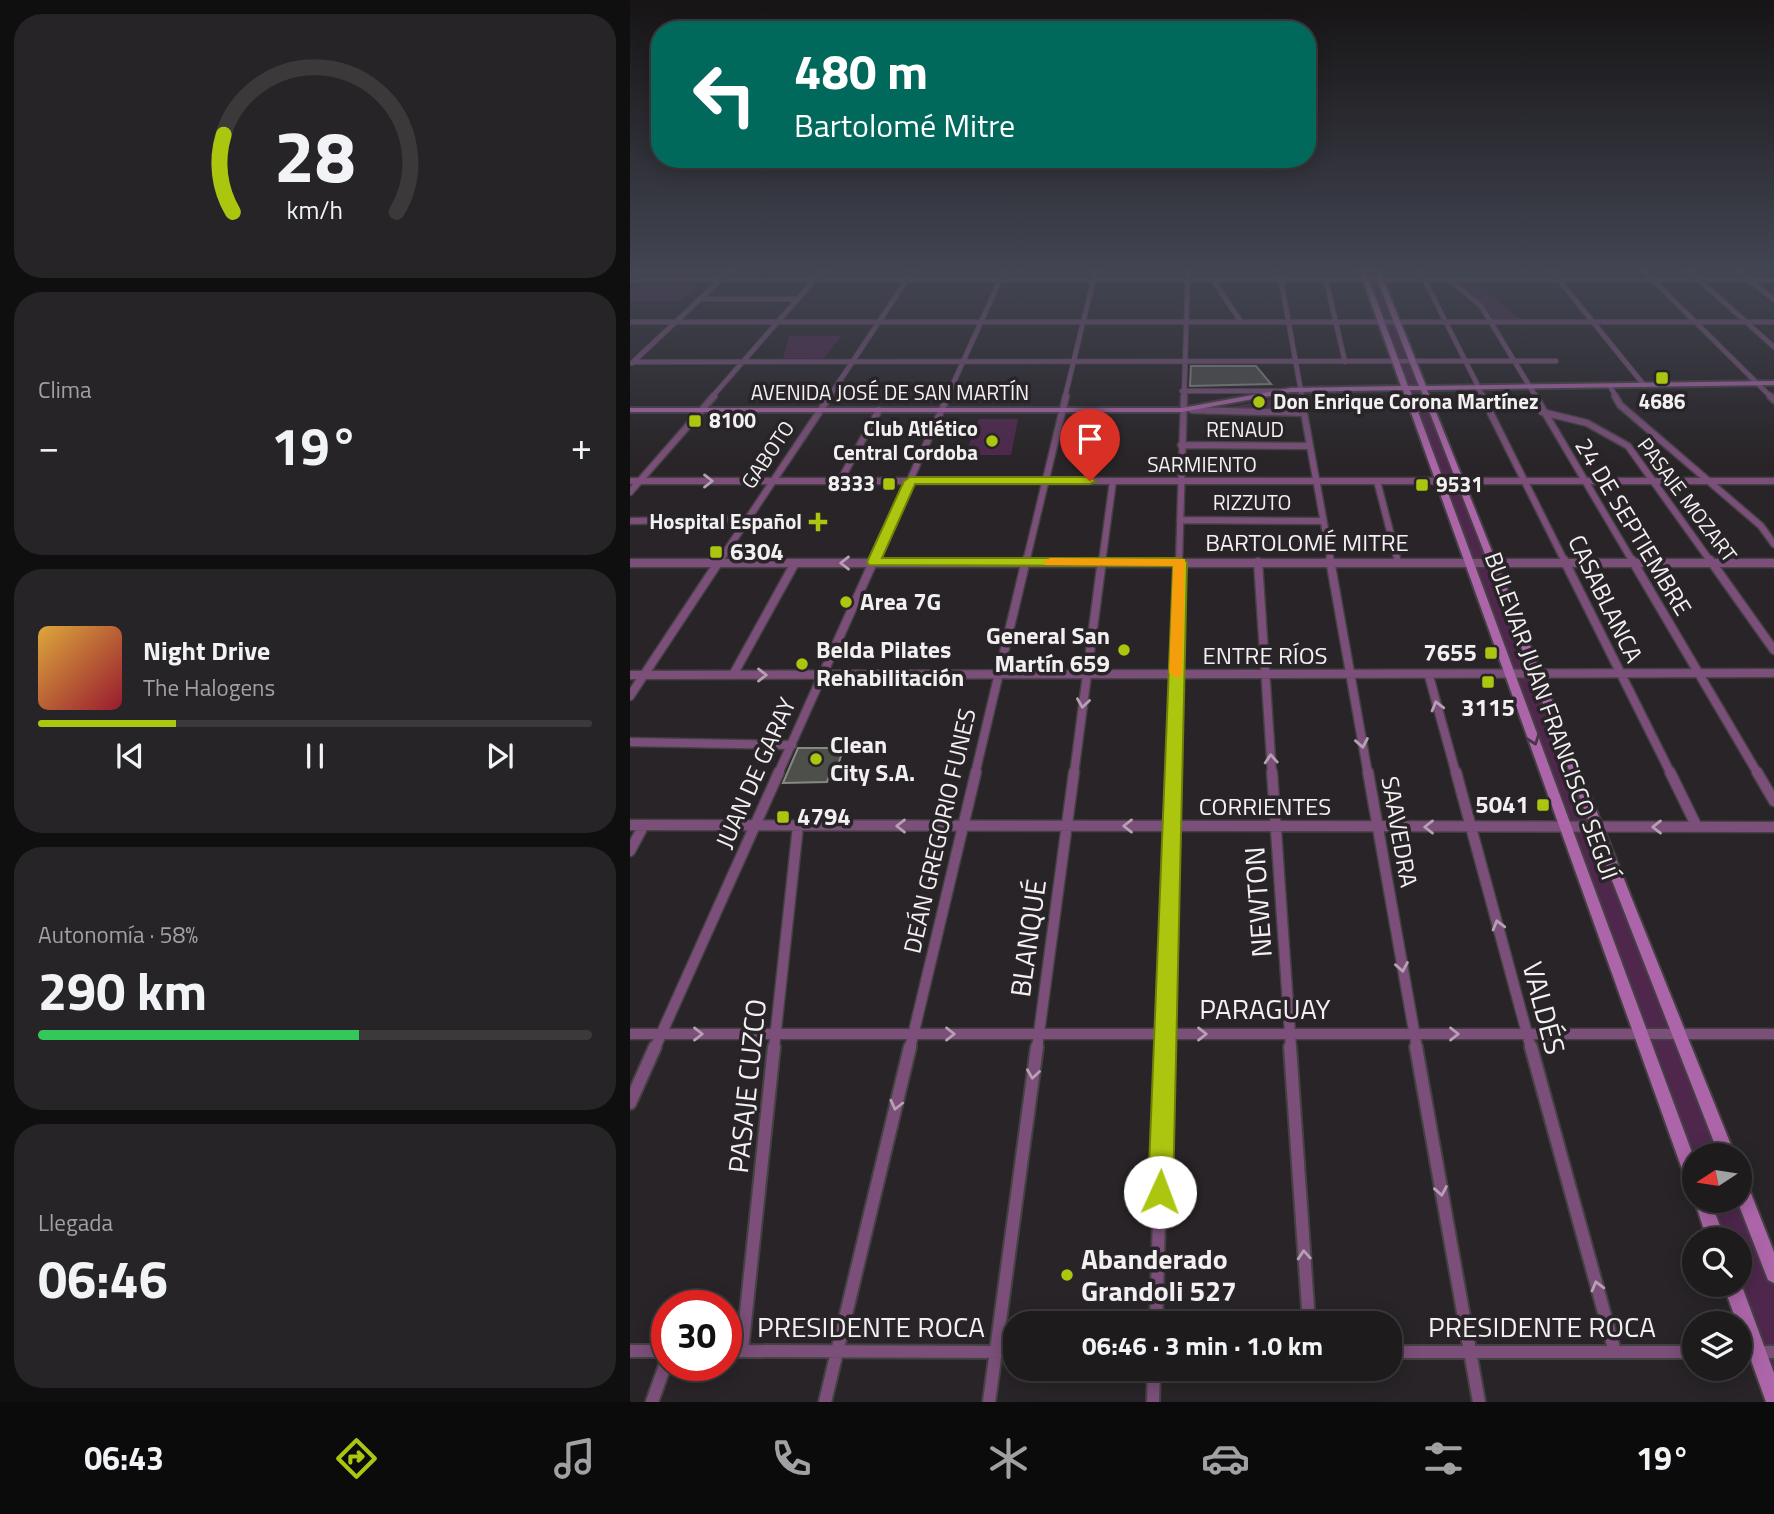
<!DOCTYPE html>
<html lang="es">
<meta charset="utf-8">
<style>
:root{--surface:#1e1b1d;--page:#262426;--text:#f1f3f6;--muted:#a1a1a4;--line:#3c393b;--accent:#acc610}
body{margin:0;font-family:"Titillium Web",sans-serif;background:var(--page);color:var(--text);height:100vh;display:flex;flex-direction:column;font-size:26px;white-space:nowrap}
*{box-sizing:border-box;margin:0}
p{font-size:23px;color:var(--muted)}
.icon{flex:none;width:38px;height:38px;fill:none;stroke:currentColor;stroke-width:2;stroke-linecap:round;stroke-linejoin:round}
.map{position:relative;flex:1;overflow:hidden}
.details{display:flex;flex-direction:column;gap:14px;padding:14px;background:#100f10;width:630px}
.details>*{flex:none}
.hud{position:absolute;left:21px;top:21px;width:665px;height:147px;border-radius:28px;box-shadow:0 4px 18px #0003,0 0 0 2px var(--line);background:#00695c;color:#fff;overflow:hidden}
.needle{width:46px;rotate:258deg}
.controls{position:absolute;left:1052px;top:1143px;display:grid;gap:14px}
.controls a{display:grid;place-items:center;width:70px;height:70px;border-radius:50%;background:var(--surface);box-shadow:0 4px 18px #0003,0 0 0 2px var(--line);font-size:35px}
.speed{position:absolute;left:21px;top:1290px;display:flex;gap:14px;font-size:35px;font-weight:700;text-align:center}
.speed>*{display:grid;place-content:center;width:91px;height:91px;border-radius:50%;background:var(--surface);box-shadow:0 4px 18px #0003,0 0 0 2px var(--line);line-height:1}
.speed .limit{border:10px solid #d22;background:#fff;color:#111}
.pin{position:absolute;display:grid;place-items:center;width:60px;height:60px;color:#fff;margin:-72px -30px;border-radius:50% 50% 50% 0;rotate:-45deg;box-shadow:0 0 7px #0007}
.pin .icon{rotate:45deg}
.me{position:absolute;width:77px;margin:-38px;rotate:2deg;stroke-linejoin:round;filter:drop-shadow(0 0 5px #0008)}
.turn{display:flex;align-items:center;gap:24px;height:147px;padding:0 28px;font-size:32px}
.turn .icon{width:91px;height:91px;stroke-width:2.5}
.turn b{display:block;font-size:49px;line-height:60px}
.big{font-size:52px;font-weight:700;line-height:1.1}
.details .card{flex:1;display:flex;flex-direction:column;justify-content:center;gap:10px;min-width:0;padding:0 24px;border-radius:28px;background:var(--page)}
.details .dial{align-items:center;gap:0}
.dial svg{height:182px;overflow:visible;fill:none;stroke:var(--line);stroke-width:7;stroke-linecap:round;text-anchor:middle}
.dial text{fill:var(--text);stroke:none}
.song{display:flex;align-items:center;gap:21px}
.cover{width:84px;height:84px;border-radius:10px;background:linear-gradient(135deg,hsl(40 70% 55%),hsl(350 70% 35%))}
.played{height:7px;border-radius:4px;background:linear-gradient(90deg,var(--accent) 25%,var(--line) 25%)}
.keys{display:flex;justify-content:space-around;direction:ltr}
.heat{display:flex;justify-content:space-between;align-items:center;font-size:38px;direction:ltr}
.charge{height:10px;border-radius:5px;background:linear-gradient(90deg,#34c759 58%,var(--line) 0)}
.trip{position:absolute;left:373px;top:1311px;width:399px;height:70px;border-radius:28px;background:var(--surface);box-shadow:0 4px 18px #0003,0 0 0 2px var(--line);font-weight:700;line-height:70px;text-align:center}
.tab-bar{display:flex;height:112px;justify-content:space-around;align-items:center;background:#0c0b0c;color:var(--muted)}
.tab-bar .icon{width:49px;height:49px}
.tab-bar .selected{color:var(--accent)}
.tab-bar b{font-size:32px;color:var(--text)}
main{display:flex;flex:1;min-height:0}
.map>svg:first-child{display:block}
.green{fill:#4f274d}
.building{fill:#4d4f4a;stroke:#888984;stroke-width:2}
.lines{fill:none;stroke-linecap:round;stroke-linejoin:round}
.minor-far4-casing{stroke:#444143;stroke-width:6}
.minor-far3-casing{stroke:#444143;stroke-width:9}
.minor-far2-casing{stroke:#444143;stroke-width:11}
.minor-far1-casing{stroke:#444143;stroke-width:13}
.minor-casing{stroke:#444143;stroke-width:16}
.secondary-casing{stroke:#444143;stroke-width:4}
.minor-far4{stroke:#7b4f79;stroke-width:4.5}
.minor-far3{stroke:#7b4f79;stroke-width:6}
.minor-far2{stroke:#7b4f79;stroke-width:8}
.minor-far1{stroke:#7b4f79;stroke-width:10}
.minor{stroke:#7b4f79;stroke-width:12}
.secondary{fill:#ac65a8;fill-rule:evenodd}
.oneway{stroke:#b7a0b6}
.oneway2{stroke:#493447}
.route{fill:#acc610;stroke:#70810a;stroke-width:2}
.slow{fill:#f59e0b}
.poi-dot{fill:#acc610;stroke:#282427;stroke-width:2.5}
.labels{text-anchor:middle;stroke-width:7;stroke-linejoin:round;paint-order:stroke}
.far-street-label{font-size:21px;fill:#f3f0f2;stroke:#282427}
.far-poi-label{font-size:21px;font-weight:bold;fill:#f3f0f2;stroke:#282427;text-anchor:start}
.street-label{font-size:24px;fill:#f3f0f2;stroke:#282427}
.poi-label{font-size:24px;font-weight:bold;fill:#f3f0f2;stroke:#282427;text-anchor:start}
.near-street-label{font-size:28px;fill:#f3f0f2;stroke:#282427}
.near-poi-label{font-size:28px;font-weight:bold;fill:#f3f0f2;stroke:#282427;text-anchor:start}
</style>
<main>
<section class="details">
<div class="card dial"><svg viewBox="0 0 100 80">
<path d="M14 69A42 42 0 1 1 86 69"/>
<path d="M14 69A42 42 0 0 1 10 35" stroke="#acc610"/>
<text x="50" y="56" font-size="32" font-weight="700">28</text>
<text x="50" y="72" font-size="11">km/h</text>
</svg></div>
<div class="card"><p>Clima</p>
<div class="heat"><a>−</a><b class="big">19°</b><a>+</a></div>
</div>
<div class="card">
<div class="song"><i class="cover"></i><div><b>Night Drive</b><p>The Halogens</p></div></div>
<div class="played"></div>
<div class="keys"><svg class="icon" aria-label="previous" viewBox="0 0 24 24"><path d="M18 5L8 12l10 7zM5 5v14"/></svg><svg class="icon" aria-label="pause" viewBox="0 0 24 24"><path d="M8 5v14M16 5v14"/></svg><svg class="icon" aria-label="next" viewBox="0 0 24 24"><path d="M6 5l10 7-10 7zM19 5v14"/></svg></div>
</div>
<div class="card"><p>Autonomía · 58%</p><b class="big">290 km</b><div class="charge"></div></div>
<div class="card"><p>Llegada</p><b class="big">06:46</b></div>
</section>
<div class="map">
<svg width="1144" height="1402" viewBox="0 0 1144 1402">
<rect width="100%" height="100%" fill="#282427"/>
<!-- green -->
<path class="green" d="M10 269H102L91 280H0Z
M732 269H746L1097 1155H1064V1180Z
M832 283H845L892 320 863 319 854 305 829 285Z
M69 284 51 301H0V289L5 285Z
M159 336H211L194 358H153Z
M657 396 661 410H585Z
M349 419H388L381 455H335Z
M1110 1187 1144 1274V1399L1110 1284V1239H1086L1072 1201 1110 1200Z"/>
<!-- building -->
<path class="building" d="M561 366H626L641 384 560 386Z
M168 748H214L206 770H201L197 782 153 783Z"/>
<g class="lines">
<defs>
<path id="minor-far4" d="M649 269 672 397
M789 269 847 384
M920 269 1014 385
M1012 269 1141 397
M1057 269 1144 347
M1106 269 1144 300
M0 277 10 269
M0 280H1144
M583 280 611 322
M696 280 715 362
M820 280 851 306 906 397
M70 299H167
M0 322H1144
M3 362 926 361
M2 363 102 269
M980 386 986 397
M849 389 853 397
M552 391H654
M82 397 194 269
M199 397 284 269
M317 397 375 269
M435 397 466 269
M554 397 558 269"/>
<path id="minor-far3" d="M671 396 701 562
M852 396 935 562
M905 396 1003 562
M985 396 990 405 1131 526 1144 544
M1140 396 1144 400
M562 410 674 413
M912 412 957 423 998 446 1081 562
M551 445 680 446
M0 481H1144
M210 481 249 410
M747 481 768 562
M0 492 84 396
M550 520 693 521
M0 521 117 519
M89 562 200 396
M243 562 318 396
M396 562 436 396
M472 562 483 481
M549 562 554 396"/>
<path id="minor-far2" d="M700 560 738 774
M934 560 1041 774
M1002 560 1128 774
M1080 560 1144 650
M628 562 642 774
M0 563H1144
M0 675 1144 673
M103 675 165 563
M799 676 826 774
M0 696 90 560
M0 742 162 745
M148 774 244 560
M345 774 396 560
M444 774 472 560
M543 774 549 560"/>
<path id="minor-far1" d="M642 772 661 1048
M738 772 787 1048
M826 772 901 1048
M1040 772 1067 827
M1127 772 1144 801
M0 825 1144 827
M0 851 14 825
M0 1034H1144
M25 1048 149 772
M144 1048 168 826
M280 1048 346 772
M407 1048 444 772
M534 1048 543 772"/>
<path id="minor" d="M660 1047 679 1323
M786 1047 849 1402
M901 1047 985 1352
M0 1103 25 1047
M526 1323 534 1047
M0 1351H37
M96 1351 385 1352
M112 1351 144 1047
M760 1352H1064
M1110 1352H1144
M22 1402 37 1360
M195 1402 280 1047
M359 1402 407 1047
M523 1402 524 1368"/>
<path id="secondary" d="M729 269H735L778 386H789L743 269H749L796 386 1144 381V385L797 390 1105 1155H1089L791 390H780L1064 1158V1188L1058 1186 1056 1180 773 390 661 392 552 412H0V408H552L661 388 771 386Z
M1110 1179 1116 1181 1144 1252V1283L1138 1280 1107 1200H1110Z
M1064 1199 1080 1200 1095 1239H1077Z
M1110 1281 1144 1373V1402H1136L1110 1329V1323H1107L1093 1284H1110Z"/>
</defs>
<!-- minor-far4 casing -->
<use href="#minor-far4" class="minor-far4-casing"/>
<!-- minor-far3 casing -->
<use href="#minor-far3" class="minor-far3-casing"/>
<!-- minor-far2 casing -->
<use href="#minor-far2" class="minor-far2-casing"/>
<!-- minor-far1 casing -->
<use href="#minor-far1" class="minor-far1-casing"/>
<!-- minor casing -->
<use href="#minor" class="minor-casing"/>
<!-- secondary casing -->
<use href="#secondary" class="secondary-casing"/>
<!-- minor-far4 -->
<use href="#minor-far4" class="minor-far4"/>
<!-- minor-far3 -->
<use href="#minor-far3" class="minor-far3"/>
<!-- minor-far2 -->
<use href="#minor-far2" class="minor-far2"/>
<!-- minor-far1 -->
<use href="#minor-far1" class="minor-far1"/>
<!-- minor -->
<use href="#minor" class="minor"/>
<!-- secondary -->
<use href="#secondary" class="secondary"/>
</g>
<!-- one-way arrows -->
<defs><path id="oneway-chevron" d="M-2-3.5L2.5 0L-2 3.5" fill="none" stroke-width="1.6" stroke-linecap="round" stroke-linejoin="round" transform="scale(1.75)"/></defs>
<g class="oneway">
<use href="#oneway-chevron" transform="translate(78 481)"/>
<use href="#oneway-chevron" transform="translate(215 563) rotate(180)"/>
<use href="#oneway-chevron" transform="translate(132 675)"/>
<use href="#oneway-chevron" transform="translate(453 703) rotate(98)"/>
<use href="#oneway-chevron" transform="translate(807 706) rotate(-105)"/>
<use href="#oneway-chevron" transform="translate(732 743) rotate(80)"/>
<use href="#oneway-chevron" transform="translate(641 759) rotate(-94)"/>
<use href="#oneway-chevron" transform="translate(271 826) rotate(-180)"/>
<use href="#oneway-chevron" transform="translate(498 826) rotate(-180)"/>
<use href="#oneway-chevron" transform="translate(799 827) rotate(-180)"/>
<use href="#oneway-chevron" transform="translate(1027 827) rotate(-180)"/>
<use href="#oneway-chevron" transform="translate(868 925) rotate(-105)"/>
<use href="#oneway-chevron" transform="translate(772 967) rotate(80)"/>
<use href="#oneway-chevron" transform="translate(68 1034)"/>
<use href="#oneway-chevron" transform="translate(320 1034)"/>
<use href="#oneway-chevron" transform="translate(572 1034)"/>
<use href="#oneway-chevron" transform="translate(824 1034)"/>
<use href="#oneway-chevron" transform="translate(403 1074) rotate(98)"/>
<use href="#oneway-chevron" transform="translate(266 1105) rotate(103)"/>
<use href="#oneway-chevron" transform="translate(811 1191) rotate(80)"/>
<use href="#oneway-chevron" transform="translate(674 1255) rotate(-94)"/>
<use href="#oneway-chevron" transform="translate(967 1286) rotate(-105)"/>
</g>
<use class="oneway2" href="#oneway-chevron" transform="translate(904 740) rotate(70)"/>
<!-- sky -->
<linearGradient id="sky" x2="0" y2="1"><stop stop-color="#161415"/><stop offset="0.58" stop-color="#424552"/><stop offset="1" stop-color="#424552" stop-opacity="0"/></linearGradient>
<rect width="1144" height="465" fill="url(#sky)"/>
<!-- route -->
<path class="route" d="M280 477H460L466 481 460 484H285L252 558H550L557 562 543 1192 539 1200 530 1204 521 1200 518 1192 543 566 239 565 237 562 274 481Z"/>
<!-- slow -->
<path class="slow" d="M420 558 555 559 552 676 547 678 539 673 543 566 415 565 413 562Z"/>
<!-- markers -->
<g class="poi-dot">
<rect x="1025" y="371" width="14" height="14" rx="3.5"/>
<circle cx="629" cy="402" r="7"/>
<rect x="58" y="414" width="14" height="14" rx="3.5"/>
<circle cx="362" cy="441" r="7"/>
<rect x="252" y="477" width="14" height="14" rx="3.5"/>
<rect x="785" y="478" width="14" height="14" rx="3.5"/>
<path d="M184.5 511.5h7v7h7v7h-7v7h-7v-7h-7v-7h7z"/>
<rect x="79" y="545" width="14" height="14" rx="3.5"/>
<circle cx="216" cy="602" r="7"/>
<circle cx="494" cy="650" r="7"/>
<rect x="854" y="646" width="14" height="14" rx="3.5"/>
<circle cx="172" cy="664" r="7"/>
<rect x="851" y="675" width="14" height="14" rx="3.5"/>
<circle cx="186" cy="759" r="7"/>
<rect x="906" y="798" width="14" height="14" rx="3.5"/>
<rect x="146" y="810" width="14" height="14" rx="3.5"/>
<circle cx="437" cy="1275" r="7"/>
</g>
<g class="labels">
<!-- far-street labels -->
<g class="far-street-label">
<text x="260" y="400">AVENIDA JOSÉ DE SAN MARTÍN</text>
<text x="615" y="437">RENAUD</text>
<text transform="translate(138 455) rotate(-56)" y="7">GABOTO</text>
<text x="572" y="472">SARMIENTO</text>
<text transform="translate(1057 500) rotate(53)" y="7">PASAJE MOZART</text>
<text x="622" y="510">RIZZUTO</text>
</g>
<!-- far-poi labels -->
<g class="far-poi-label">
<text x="643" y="409">Don Enrique Corona Martínez</text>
<text x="1032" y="409" text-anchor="middle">4686</text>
<text x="79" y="428">8100</text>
<text x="348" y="436" text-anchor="end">Club Atlético<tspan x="348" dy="24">Central Cordoba</tspan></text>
<text x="245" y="491" text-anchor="end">8333</text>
<text x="806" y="492">9531</text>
<text x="172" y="529" text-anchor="end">Hospital Español</text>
</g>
<!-- street labels -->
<g class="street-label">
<text transform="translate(1003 527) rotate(59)" y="8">24 DE SEPTIEMBRE</text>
<text x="677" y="551">BARTOLOMÉ MITRE</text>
<text transform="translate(975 599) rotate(64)" y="8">CASABLANCA</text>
<text x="635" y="664">ENTRE RÍOS</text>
<text transform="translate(921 716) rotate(70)" y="8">BULEVAR JUAN FRANCISCO SEGUÍ</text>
<text transform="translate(126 773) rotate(-66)" y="8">JUAN DE GARAY</text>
<text x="635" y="815">CORRIENTES</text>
<text transform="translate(310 831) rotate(-77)" y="8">DEÁN GREGORIO FUNES</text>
<text transform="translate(769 832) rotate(80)" y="8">SAAVEDRA</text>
</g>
<!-- poi labels -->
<g class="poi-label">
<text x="100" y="560">6304</text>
<text x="230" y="610">Area 7G</text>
<text x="480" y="644" text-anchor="end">General San<tspan x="480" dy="28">Martín 659</tspan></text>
<text x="186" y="658">Belda Pilates<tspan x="186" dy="28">Rehabilitación</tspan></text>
<text x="847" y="661" text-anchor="end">7655</text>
<text x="858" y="716" text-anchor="middle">3115</text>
<text x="200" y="753">Clean<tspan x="200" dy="28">City S.A.</tspan></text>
<text x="899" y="813" text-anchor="end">5041</text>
<text x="167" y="825">4794</text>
</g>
<!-- near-street labels -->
<g class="near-street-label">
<text transform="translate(628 902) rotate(-94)" y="10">NEWTON</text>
<text transform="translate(398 938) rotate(-82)" y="10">BLANQUÉ</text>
<text transform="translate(914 1008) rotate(75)" y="10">VALDÉS</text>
<text x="635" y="1019">PARAGUAY</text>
<text transform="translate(117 1086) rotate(-84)" y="10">PASAJE CUZCO</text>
<text x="241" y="1337">PRESIDENTE ROCA</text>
<text x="912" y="1337">PRESIDENTE ROCA</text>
</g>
<!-- near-poi labels -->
<g class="near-poi-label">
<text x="451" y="1269">Abanderado<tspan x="451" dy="32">Grandoli 527</tspan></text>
</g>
</g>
</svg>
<div class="controls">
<a><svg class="needle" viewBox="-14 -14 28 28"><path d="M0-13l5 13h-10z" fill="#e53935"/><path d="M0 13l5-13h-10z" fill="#a1a1a4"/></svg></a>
<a><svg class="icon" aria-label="search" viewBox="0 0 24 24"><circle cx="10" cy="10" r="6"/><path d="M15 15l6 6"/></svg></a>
<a><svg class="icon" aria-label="layers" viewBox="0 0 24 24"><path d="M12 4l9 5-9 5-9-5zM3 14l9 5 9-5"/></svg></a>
</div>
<div class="speed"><div class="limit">30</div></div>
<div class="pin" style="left:460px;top:481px;background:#d93025"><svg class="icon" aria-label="arrive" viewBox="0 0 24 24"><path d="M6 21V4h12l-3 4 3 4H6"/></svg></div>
<svg class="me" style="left:530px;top:1192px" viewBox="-20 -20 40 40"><circle r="19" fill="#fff"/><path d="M0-13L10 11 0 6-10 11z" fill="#acc610"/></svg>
<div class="trip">06:46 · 3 min · 1.0 km</div>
<div class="hud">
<div class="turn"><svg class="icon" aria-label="left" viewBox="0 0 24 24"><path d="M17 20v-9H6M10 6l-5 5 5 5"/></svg><div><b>480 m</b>Bartolomé Mitre</div></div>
</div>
</div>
</main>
<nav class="tab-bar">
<b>06:43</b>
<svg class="icon selected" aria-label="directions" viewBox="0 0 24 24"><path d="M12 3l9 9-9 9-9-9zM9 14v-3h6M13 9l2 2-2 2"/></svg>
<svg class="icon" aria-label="music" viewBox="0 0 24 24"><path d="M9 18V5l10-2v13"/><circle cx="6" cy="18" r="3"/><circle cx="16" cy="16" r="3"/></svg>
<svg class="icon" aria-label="phone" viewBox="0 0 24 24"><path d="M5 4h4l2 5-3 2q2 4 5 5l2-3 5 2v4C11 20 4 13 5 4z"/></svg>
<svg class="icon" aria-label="climate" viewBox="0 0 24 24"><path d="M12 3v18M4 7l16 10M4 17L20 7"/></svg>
<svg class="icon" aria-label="car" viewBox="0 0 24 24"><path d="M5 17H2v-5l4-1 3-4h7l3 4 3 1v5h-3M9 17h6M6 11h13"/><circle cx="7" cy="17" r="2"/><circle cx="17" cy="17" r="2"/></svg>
<svg class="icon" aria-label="filters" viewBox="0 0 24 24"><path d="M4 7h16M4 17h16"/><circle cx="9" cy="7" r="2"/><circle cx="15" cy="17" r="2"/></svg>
<b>19°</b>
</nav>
